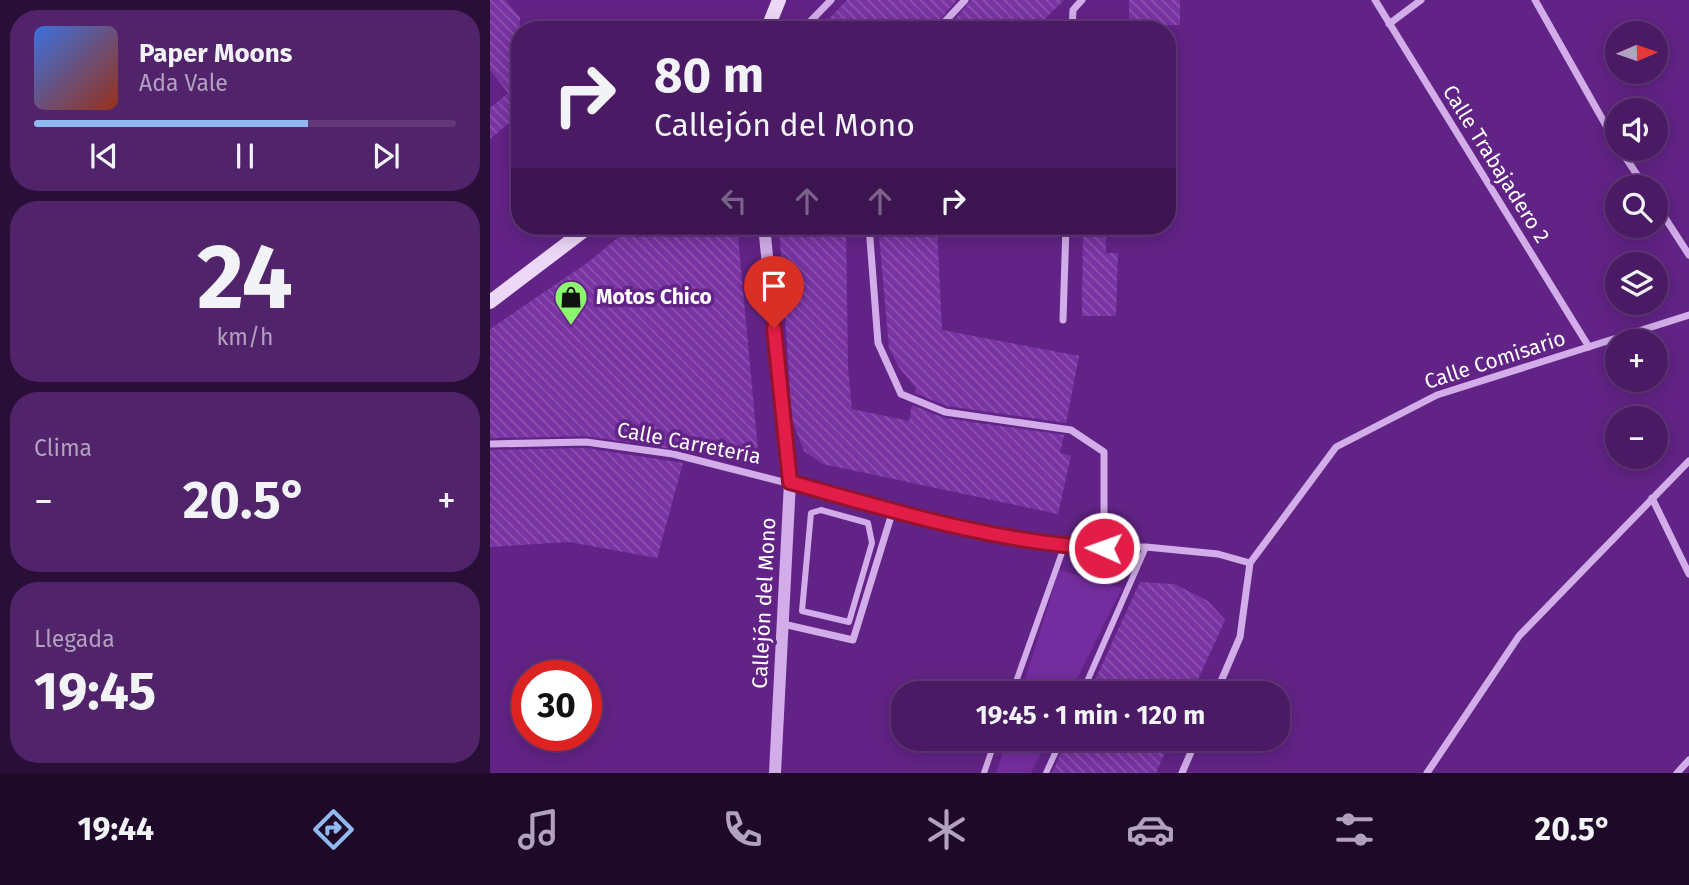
<!DOCTYPE html>
<html lang="es">
<meta charset="utf-8">
<style>
:root{--surface:#4a1a64;--page:#51236a;--text:#f1f3f6;--muted:#b2a1bf;--line:#613878;--accent:#90b9f0}
body{margin:0;font-family:"Fira Sans",sans-serif;background:var(--page);color:var(--text);height:100vh;display:flex;flex-direction:column;font-size:26px;white-space:nowrap}
*{box-sizing:border-box;margin:0}
p{font-size:23px;color:var(--muted)}
.icon{flex:none;width:38px;height:38px;fill:none;stroke:currentColor;stroke-width:2;stroke-linecap:round;stroke-linejoin:round}
.map{position:relative;flex:1;overflow:hidden}
.details{display:flex;flex-direction:column;gap:10px;padding:10px;background:#290e37;width:490px}
.details>*{flex:none}
.banner{position:absolute;left:21px;top:21px;width:665px;height:214px;border-radius:28px;box-shadow:0 4px 18px #0003,0 0 0 2px var(--line);background:#4a1a64;color:var(--text);overflow:hidden}
.needle{width:46px;rotate:88deg}
.fabs{position:absolute;left:1115px;top:21px;display:grid;gap:14px}
.fabs a{display:grid;place-items:center;width:63px;height:63px;border-radius:50%;background:var(--surface);box-shadow:0 4px 18px #0003,0 0 0 2px var(--line);font-size:35px}
.speed{position:absolute;left:21px;top:660px;display:flex;gap:14px;font-size:35px;font-weight:700;text-align:center}
.speed>*{display:grid;place-content:center;width:91px;height:91px;border-radius:50%;background:var(--surface);box-shadow:0 4px 18px #0003,0 0 0 2px var(--line);line-height:1}
.speed .limit{border:10px solid #d22;background:#fff;color:#111}
.pin{position:absolute;display:grid;place-items:center;width:60px;height:60px;color:#fff;margin:-72px -30px;border-radius:50% 50% 50% 0;rotate:-45deg;box-shadow:0 0 7px #0007}
.pin .icon{rotate:45deg}
.me{position:absolute;width:77px;margin:-38px;rotate:272deg;stroke-linejoin:round;filter:drop-shadow(0 0 5px #0008)}
.turn{display:flex;align-items:center;gap:24px;height:147px;padding:0 28px;font-size:32px}
.turn .icon{width:91px;height:91px;stroke-width:2.5}
.turn b{display:block;font-size:49px;line-height:60px}
.lanes{display:flex;align-items:center;height:66px;padding:0 28px;background:#0003;justify-content:center;gap:35px;direction:ltr}
.lanes .off{opacity:.35}
.big{font-size:52px;font-weight:700;line-height:1.1}
.details .tile{flex:1;display:flex;flex-direction:column;justify-content:center;gap:10px;min-width:0;padding:0 24px;border-radius:28px;background:var(--page)}
.details .dial{align-items:center;gap:0}
.dial b{font-size:91px;line-height:1}
.song{display:flex;align-items:center;gap:21px}
.cover{width:84px;height:84px;border-radius:10px;background:linear-gradient(135deg,hsl(220 70% 55%),hsl(10 70% 35%))}
.played{height:7px;border-radius:4px;background:linear-gradient(90deg,var(--accent) 65%,var(--line) 65%)}
.keys{display:flex;justify-content:space-around;direction:ltr}
.heat{display:flex;justify-content:space-between;align-items:center;font-size:38px;direction:ltr}
.trip{position:absolute;left:401px;top:681px;width:399px;height:70px;border-radius:28px;background:var(--surface);box-shadow:0 4px 18px #0003,0 0 0 2px var(--line);font-weight:700;line-height:70px;text-align:center}
.tabs{display:flex;height:112px;justify-content:space-around;align-items:center;background:#1e0a28;color:var(--muted)}
.tabs .icon{width:49px;height:49px}
.tabs .on{color:var(--accent)}
.tabs b{font-size:32px;color:var(--text)}
main{display:flex;flex:1;min-height:0}
.map>svg:first-child{display:block}
.green{fill:#742d9e}
.building{fill:url(#building-back-hatch)}
.lines{fill:none;stroke-linecap:round;stroke-linejoin:round}
.pedestrian{stroke:#d2ade9;stroke-width:6}
.minor{stroke:#d2ade9;stroke-width:7}
.tertiary{stroke:#d2ade9;stroke-width:12}
.secondary{stroke:#ecd7f7;stroke-width:14}
.route-casing{stroke:#92132f;stroke-width:18}
.route{stroke:#e11d48;stroke-width:12}
.labels{text-anchor:middle;stroke-width:7;stroke-linejoin:round;paint-order:stroke}
.street-label{font-size:21px;fill:#fff;stroke:#622386}
.poi-label{font-size:21px;font-weight:bold;fill:#fff;stroke:#622386;text-anchor:start}
</style>
<main>
<section class="details">
<div class="tile">
<div class="song"><i class="cover"></i><div><b>Paper Moons</b><p>Ada Vale</p></div></div>
<div class="played"></div>
<div class="keys"><svg class="icon" aria-label="previous" viewBox="0 0 24 24"><path d="M18 5L8 12l10 7zM5 5v14"/></svg><svg class="icon" aria-label="pause" viewBox="0 0 24 24"><path d="M8 5v14M16 5v14"/></svg><svg class="icon" aria-label="next" viewBox="0 0 24 24"><path d="M6 5l10 7-10 7zM19 5v14"/></svg></div>
</div>
<div class="tile dial"><b>24</b><p>km/h</p></div>
<div class="tile"><p>Clima</p>
<div class="heat"><a>−</a><b class="big">20.5°</b><a>+</a></div>
</div>
<div class="tile"><p>Llegada</p><b class="big">19:45</b></div>
</section>
<div class="map">
<svg width="1199" height="773" viewBox="0 0 1199 773">
<defs>
<pattern id="building-back-hatch" width="6" height="6" patternUnits="userSpaceOnUse" patternTransform="scale(1.75)"><rect width="6" height="6" fill="#7933a3"/><path d="M-1 5l2 2M0 0l6 6M5-1l2 2" fill="none" stroke="#8d52b1"/></pattern>
</defs>
<rect width="100%" height="100%" fill="#622386"/>
<!-- green -->
<path class="green" d="M569 570 632 588 580 693H531Z
M517 739H558L541 773H506Z"/>
<!-- building -->
<path class="building" d="M0 0H15L30 17V114L0 139V108L18 93 0 70Z
M357 0H467L441 30H328Z
M481 0H574L544 30H456Z
M639 0H690V25H660V30H639Z
M142 226H247L268 451 198 442 196 451 96 436 0 438V329L97 263Z
M289 226H356L358 368 362 409 419 421 422 405 454 418 574 435 570 453 581 456 568 514 333 464 314 451 302 420Z
M388 226H447L452 330 589 356 576 423 457 406 425 393 426 388 410 369 399 348Z
M593 226H616V253H628L626 316H592Z
M96 448 193 463 167 558 79 542 0 547V450Z
M650 582 684 584 718 601 735 620 702 693H599Z
M578 738H681L666 773H562Z"/>
<g class="lines">
<!-- pedestrian -->
<path class="pedestrian" d="M331 510 378 523 382 543 359 622 312 611 321 513Z
M522 693 574 547
M592 693 656 547
M494 773 506 738
M556 773 572 738"/>
<!-- minor -->
<path class="minor" d="M885 0 1099 347
M1045 0 1127 145
M899 24 931 0
M312 30 341 0
M447 30 475 0
M582 30 583 10 592 0
M1130 149 1155 187
M1166 204 1199 255
M379 226 388 343 411 394 455 412 581 430 614 452V549
M573 320 576 226
M0 444 96 442 183 454 403 510 574 547H656L728 554 760 563
M1162 498 1199 574
M293 624 363 640 403 510
M726 693 750 637 760 563 846 447 947 395 1199 315
M692 773 707 738
M937 773 1029 636 1199 461
M1187 773 1199 760"/>
<!-- tertiary -->
<path class="tertiary" d="M274 226 300 482 285 773"/>
<!-- secondary -->
<path class="secondary" d="M277 30 289 0
M0 302 100 226"/>
</g>
<g class="lines">
<defs>
<path id="route" d="M284 328 300 482C400 510 510 544 614 548"/>
</defs>
<!-- route casing -->
<use href="#route" class="route-casing"/>
<!-- route -->
<use href="#route" class="route"/>
</g>
<!-- icons -->
<defs>
<symbol id="shop-pin" viewBox="-11 -11 22 30"><path d="M0 17L-7.5 6A9.5 9.5 0 1 1 7.5 6Z" fill="#8cf46f" stroke="#622386"/><path d="M-5-2.5h2.3a2.7 3.5 0 0 1 5.4 0H5L5.5 6h-11ZM-1.5-2.5h3a1.5 2.3 0 0 0-3 0Z" fill="#111"/></symbol>
</defs>
<g fill-rule="evenodd">
<use href="#shop-pin" x="62" y="278" width="38" height="52"/>
</g>
<g class="labels">
<!-- street labels -->
<g class="street-label">
<text transform="translate(1006 164) rotate(58)" y="7">Calle Trabajadero 2</text>
<text transform="translate(1005 360) rotate(-18)" y="7">Calle Comisario</text>
<text transform="translate(199 443) rotate(11)" y="7">Calle Carretería</text>
<text transform="translate(274 603) rotate(-87)" y="7">Callejón del Mono</text>
</g>
<!-- poi labels -->
<g class="poi-label">
<text x="106" y="304">Motos Chico</text>
</g>
</g>
</svg>
<div class="fabs">
<a><svg class="needle" viewBox="-14 -14 28 28"><path d="M0-13l5 13h-10z" fill="#e53935"/><path d="M0 13l5-13h-10z" fill="#b2a1bf"/></svg></a>
<a><svg class="icon" aria-label="sound" viewBox="0 0 24 24"><path d="M4 9h4l5-4v14l-5-4H4zM17 9q2 3 0 6"/></svg></a>
<a><svg class="icon" aria-label="search" viewBox="0 0 24 24"><circle cx="10" cy="10" r="6"/><path d="M15 15l6 6"/></svg></a>
<a><svg class="icon" aria-label="layers" viewBox="0 0 24 24"><path d="M12 4l9 5-9 5-9-5zM3 14l9 5 9-5"/></svg></a>
<a>+</a>
<a>−</a>
</div>
<div class="speed"><div class="limit">30</div></div>
<div class="pin" style="left:284px;top:328px;background:#d93025"><svg class="icon" aria-label="arrive" viewBox="0 0 24 24"><path d="M6 21V4h12l-3 4 3 4H6"/></svg></div>
<svg class="me" style="left:614px;top:548px" viewBox="-20 -20 40 40"><circle r="17" fill="#e11d48" stroke="#fff" stroke-width="3"/><path d="M0-11L8 9 0 5-8 9z" fill="#fff"/></svg>
<div class="trip">19:45 · 1 min · 120 m</div>
<div class="banner">
<div class="turn"><svg class="icon" aria-label="right" viewBox="0 0 24 24"><path d="M7 20v-9h11M14 6l5 5-5 5"/></svg><div><b>80 m</b>Callejón del Mono</div></div>
<div class="lanes"><svg class="icon off" aria-label="left" viewBox="0 0 24 24"><path d="M17 20v-9H6M10 6l-5 5 5 5"/></svg><svg class="icon off" aria-label="ahead" viewBox="0 0 24 24"><path d="M12 20V5M6 11l6-6 6 6"/></svg><svg class="icon off" aria-label="ahead" viewBox="0 0 24 24"><path d="M12 20V5M6 11l6-6 6 6"/></svg><svg class="icon" aria-label="right" viewBox="0 0 24 24"><path d="M7 20v-9h11M14 6l5 5-5 5"/></svg></div>
</div>
</div>
</main>
<nav class="tabs">
<b>19:44</b>
<svg class="icon on" aria-label="directions" viewBox="0 0 24 24"><path d="M12 3l9 9-9 9-9-9zM9 14v-3h6M13 9l2 2-2 2"/></svg>
<svg class="icon" aria-label="music" viewBox="0 0 24 24"><path d="M9 18V5l10-2v13"/><circle cx="6" cy="18" r="3"/><circle cx="16" cy="16" r="3"/></svg>
<svg class="icon" aria-label="phone" viewBox="0 0 24 24"><path d="M5 4h4l2 5-3 2q2 4 5 5l2-3 5 2v4C11 20 4 13 5 4z"/></svg>
<svg class="icon" aria-label="climate" viewBox="0 0 24 24"><path d="M12 3v18M4 7l16 10M4 17L20 7"/></svg>
<svg class="icon" aria-label="car" viewBox="0 0 24 24"><path d="M5 17H2v-5l4-1 3-4h7l3 4 3 1v5h-3M9 17h6M6 11h13"/><circle cx="7" cy="17" r="2"/><circle cx="17" cy="17" r="2"/></svg>
<svg class="icon" aria-label="filters" viewBox="0 0 24 24"><path d="M4 7h16M4 17h16"/><circle cx="9" cy="7" r="2"/><circle cx="15" cy="17" r="2"/></svg>
<b>20.5°</b>
</nav>
